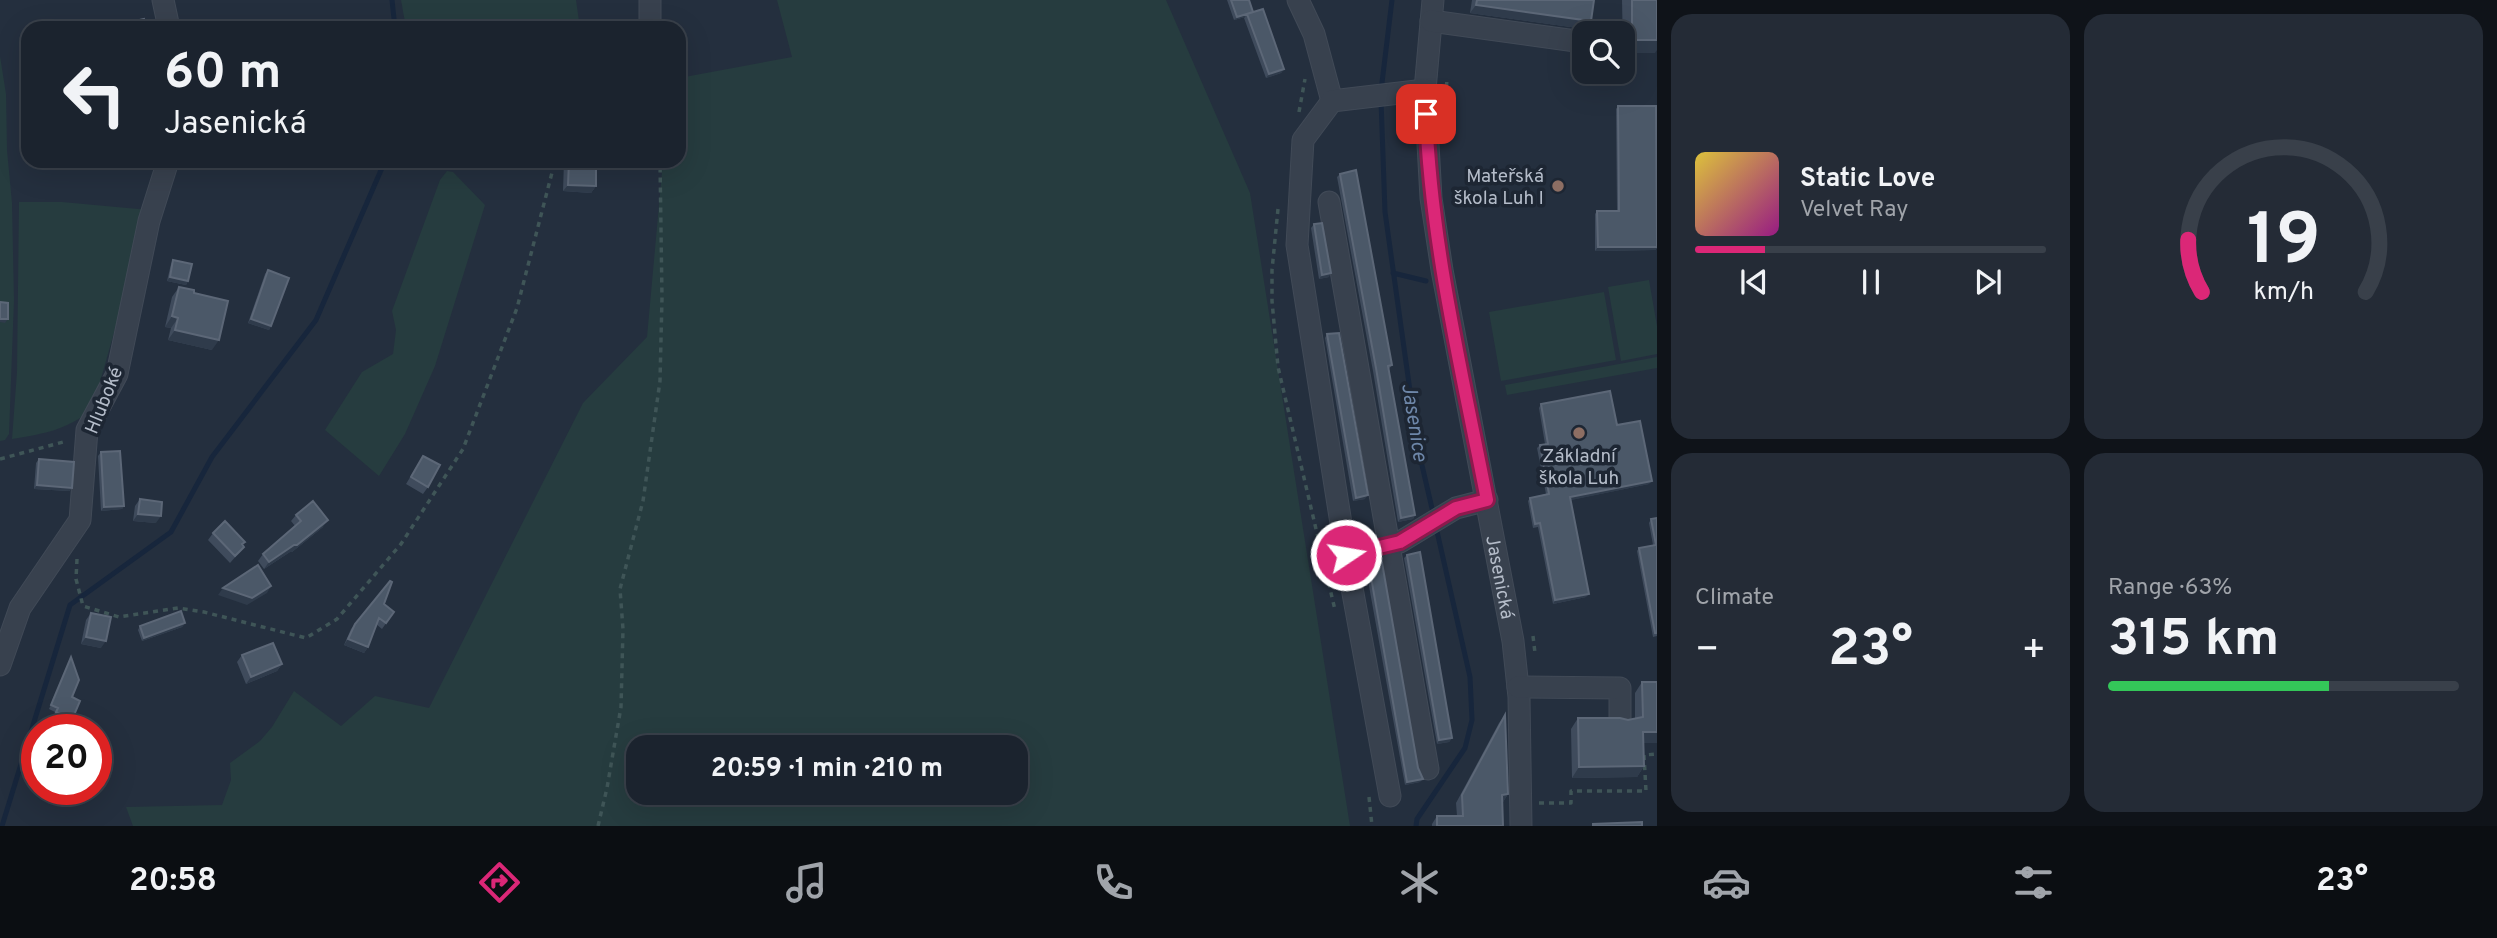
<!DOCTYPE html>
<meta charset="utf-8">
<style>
:root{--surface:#1b232e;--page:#242b36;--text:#f1f3f6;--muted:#a0a4aa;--line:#39404a;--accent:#db2777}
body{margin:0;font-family:Overpass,sans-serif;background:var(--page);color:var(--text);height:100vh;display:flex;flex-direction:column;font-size:26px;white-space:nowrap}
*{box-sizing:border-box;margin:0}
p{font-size:23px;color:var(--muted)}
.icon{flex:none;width:38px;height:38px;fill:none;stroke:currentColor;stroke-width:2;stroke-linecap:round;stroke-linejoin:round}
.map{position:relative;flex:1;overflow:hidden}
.drawer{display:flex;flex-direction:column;gap:14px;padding:14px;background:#0f1319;width:840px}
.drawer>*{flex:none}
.top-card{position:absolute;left:21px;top:21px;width:665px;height:147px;border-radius:21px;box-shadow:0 7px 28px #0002,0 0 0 2px var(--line);background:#1b232e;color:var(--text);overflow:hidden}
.buttons{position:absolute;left:1572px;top:21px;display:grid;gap:14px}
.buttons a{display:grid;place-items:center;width:63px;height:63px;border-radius:14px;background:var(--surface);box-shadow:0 7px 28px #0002,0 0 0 2px var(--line);font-size:35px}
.speed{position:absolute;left:21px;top:714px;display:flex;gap:14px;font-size:35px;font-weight:700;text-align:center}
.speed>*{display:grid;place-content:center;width:91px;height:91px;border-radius:50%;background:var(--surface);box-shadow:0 7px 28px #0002,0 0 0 2px var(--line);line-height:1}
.speed .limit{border:10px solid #d22;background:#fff;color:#111}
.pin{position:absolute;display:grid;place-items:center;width:60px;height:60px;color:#fff;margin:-30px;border-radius:14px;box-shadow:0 4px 10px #0006}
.me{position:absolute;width:77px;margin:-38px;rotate:78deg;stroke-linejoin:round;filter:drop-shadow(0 0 5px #0008)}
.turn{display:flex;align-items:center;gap:24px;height:147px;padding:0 28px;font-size:32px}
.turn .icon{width:91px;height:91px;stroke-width:2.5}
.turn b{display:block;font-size:49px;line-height:60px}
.big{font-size:52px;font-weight:700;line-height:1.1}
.drawer .widget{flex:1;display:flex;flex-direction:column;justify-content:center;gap:10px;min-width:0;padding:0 24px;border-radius:21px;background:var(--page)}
.drawer .dial{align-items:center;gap:0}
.dial svg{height:182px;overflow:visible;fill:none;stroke:var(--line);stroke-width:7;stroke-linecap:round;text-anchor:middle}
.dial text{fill:var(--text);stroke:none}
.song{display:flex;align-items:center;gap:21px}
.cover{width:84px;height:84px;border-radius:10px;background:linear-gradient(135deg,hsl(50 70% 55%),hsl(310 70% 35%))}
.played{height:7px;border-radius:4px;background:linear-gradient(90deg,var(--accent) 20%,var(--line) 20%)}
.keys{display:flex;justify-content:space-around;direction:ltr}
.heat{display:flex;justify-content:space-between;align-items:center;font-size:38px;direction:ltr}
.charge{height:10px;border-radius:5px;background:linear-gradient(90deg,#34c759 63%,var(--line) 0)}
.drawer .tiles{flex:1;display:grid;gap:14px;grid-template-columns:repeat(2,1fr)}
.trip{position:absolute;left:626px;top:735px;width:402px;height:70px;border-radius:21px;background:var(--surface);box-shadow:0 7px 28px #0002,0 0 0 2px var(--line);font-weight:700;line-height:70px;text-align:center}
.dock{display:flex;height:112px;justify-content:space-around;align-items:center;background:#0b0e12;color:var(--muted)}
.dock .icon{width:49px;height:49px}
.dock .current{color:var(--accent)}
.dock b{font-size:32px;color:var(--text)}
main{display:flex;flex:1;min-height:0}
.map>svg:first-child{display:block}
.green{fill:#263c3f;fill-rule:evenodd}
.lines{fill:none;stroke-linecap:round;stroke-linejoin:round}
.stream{stroke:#17263c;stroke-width:5}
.minor-casing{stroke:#414a57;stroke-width:23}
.path{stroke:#3f5557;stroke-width:3.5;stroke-dasharray:5 5;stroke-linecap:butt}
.minor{stroke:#38414e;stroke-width:21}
.wall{fill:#3f4b5c}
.shaded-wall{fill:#2f3b4b}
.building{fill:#4b5868;stroke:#5c6777;stroke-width:2}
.route-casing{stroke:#8e194d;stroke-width:18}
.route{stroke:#db2777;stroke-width:12}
.education-dot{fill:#8d6e63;stroke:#1d2633;stroke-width:2.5}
.labels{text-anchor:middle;stroke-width:7;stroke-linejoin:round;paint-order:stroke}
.poi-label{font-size:19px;fill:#b4bcc9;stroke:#1d2633;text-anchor:end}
.street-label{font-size:19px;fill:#b4bcc9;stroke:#1d2633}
.water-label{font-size:21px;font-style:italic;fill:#6d86a8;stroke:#1d2633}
</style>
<main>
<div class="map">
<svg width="1657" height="826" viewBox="0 0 1657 826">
<rect width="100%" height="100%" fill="#242f3e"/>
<!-- green -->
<path class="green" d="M401 0H576L580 28H406Z
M777 0H1166L1250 193 1350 826H133L126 807 222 805 231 780 230 763 260 741 272 727 294 691 341 726 375 696 429 708 583 403 647 337 663 161H679V78L792 57ZM639 747H1017V793H639Z
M0 56 6 94 7 150 12 203 14 300 9 434 5 440 0 441Z
M447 171 453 172 485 205 435 366 405 434 379 476 325 430 362 372 393 354 396 330 392 311 440 180Z
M19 202H62L149 210 92 410C63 431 47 433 12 439L17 372Z
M1649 280 1657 326V354L1621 361 1608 287Z
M1604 292 1616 360 1501 381 1489 312Z
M1657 357V368L1507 395 1505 385Z"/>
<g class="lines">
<!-- stream -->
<path class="stream" d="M392 0 395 28
M1381 91 1392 0
M1381 100 1385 212 1418 448 1434 517
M1393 273 1426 281
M2 826 70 605 171 532 212 457 316 320 385 161
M1416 826 1417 819 1465 748 1472 720 1470 677 1436 527"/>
<defs>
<g id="minor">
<path d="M163 0 169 28"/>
<path d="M650 0V28"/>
<path d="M1298 0 1314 34 1332 101"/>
<path id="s1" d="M1433 0 1425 90 1431 198 1442 270 1513 641 1519 697 1521 826"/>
<path d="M1431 21 1583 42"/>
<path d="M1329 202 1428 769"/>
<path d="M1346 555 1400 542 1456 508 1487 500"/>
<path d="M0 665 20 608 80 520 87 430 117 374 149 221 168 161"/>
<path d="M1518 687 1620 688V718"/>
<path d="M1390 796 1346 555 1297 245 1303 140 1332 101 1425 90"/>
</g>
</defs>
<!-- minor casing -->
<use href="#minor" class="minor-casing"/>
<!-- path -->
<path class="path" d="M1446 97 1447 77
M1299 112 1305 79
M1278 209 1272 270V301L1278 367 1335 610
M0 459 67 441
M77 559 76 579 83 606 119 617 178 608 204 612 306 638 337 619 401 544 463 449 517 308 555 161
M1533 636 1535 653
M1369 797 1372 826
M1539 803H1571V791H1646L1644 755 1657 754
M598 826 607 788 621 707 623 629 620 589 643 501 660 381 662 298 660 161"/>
<!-- minor -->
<use href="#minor" class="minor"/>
</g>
<!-- wall -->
<path class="wall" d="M1227 0H1249L1253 12 1284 69 1281 73 1266 78 1244 18 1245 17 1234 20Z
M1472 0H1594L1585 29 1470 13Z
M1622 0H1657L1655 53H1623Z
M1618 106 1657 129V248L1655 250 1595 251V214L1597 211H1617L1616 109Z
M564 161H596V186L591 193 563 191Z
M1340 174 1392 365 1389 369 1415 515 1413 519 1398 522 1373 371 1337 177Z
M1314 224 1329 277 1319 279 1311 228Z
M173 260 188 281 186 285 167 281 171 264Z
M268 270 271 326 269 330 248 323 265 274Z
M179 287 194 293 212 350 168 340 171 328 165 327 172 297Z
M1327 334 1365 499 1353 501 1325 338Z
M1541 404 1617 425 1649 484 1570 500 1586 597 1553 604 1538 527 1533 528 1528 501 1530 498 1546 494 1537 448 1540 445 1545 444 1539 408Z
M101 452 124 506 122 509 101 511 98 456Z
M423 456 428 487 423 494 406 484Z
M39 459 72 488 69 491 34 489 36 463Z
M140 499 156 523 133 521 135 506Z
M296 515 323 527 292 552H290L264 569 258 561 263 554 295 526 291 521Z
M1657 518V636L1653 637 1637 551 1639 548 1653 545 1649 523 1651 519Z
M213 533 245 542 243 545 244 547 230 563 208 540Z
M1407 555 1452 738 1449 742 1437 744 1404 558Z
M1368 560 1420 782 1405 785 1365 564Z
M384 604 394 612 382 629 376 624 368 647 364 653 344 645 351 629 355 624Z
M91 613 101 648 81 644 86 620Z
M185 623 182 627 142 641 138 630 140 626Z
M242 655 282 664 277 671 246 684 237 662Z
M71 657 72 720 69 723 54 716 55 712 49 709Z
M1642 682 1657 743H1644V766L1637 777 1572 778 1571 729 1578 718 1628 720 1635 719V693Z
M1505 715 1508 794 1503 802V826H1432V824L1437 816H1457L1456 803 1499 723Z"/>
<!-- shaded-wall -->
<path class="shaded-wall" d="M1476 5 1591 21 1585 29 1470 13Z
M1253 12 1247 14 1245 17 1234 20 1237 17Z
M1632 40H1657V50L1655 53H1623Z
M1284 69 1281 73 1266 78 1269 74Z
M568 185 596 186 591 193 563 191Z
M1598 247H1657L1655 250 1595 251Z
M1331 273 1329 277 1319 279 1322 275Z
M170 277 188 281 186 285 167 281Z
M172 316 178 318 171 328 165 327Z
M0 319H8L5 323 0 322Z
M251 319 271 326 269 330 248 323Z
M175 330 219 340 212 350 168 340Z
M1652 481 1649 484 1567 501 1570 497Z
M37 485 72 488 69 491 34 489Z
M1368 495 1365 499 1353 501 1356 498Z
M124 506 122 509 101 511 104 507Z
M138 514 161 516 156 523 133 521Z
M1415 515 1413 519 1398 522 1401 518Z
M328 520 323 527 292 552H290L264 569 269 562Z
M271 586 267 593 247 605 218 595 223 588Z
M1589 594 1586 597 1553 604 1555 600Z
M185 623 182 627 142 641 144 638Z
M86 637 106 641 101 648 81 644Z
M348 639 368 647 364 653 344 645Z
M282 664 277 671 246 684 251 677Z
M1643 732H1657V743H1636Z
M1452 738 1449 742 1437 744 1439 740Z
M1644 766 1637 777 1572 778 1579 767Z
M1423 779 1420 782 1405 785 1407 782Z
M1508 794 1503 802 1502 795Z"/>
<!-- building -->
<path class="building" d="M1231 0H1249L1253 12 1237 17Z
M1477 0H1594L1591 21 1476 5Z
M1632 0H1657V40H1632Z
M1263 9 1284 69 1269 74 1247 14Z
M144 19 146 28H118L117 25Z
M1618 106H1656L1657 247H1598L1597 211H1619Z
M569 161H596V186L568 185Z
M1356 170 1392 365 1388 366 1415 515 1401 518 1376 368 1340 174Z
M1322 223 1331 273 1322 275 1314 224Z
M173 260 192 264 188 281 170 277Z
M268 270 289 278 271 326 251 319Z
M179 287 194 290V293L228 301 219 340 175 330 178 318 172 316Z
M0 302 8 303V319H0Z
M1339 333 1368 495 1356 498 1327 334Z
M1610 391 1617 425 1640 421 1652 481 1570 497 1589 594 1555 600 1540 523 1535 524 1530 498 1549 494 1540 445 1548 444 1541 404Z
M120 451 124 506 104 507 101 452Z
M423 456 440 465 428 487 411 477Z
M39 459 74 462 72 488 37 485Z
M140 499 162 502 161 516 138 514Z
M313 501 328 520 297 545H294L269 562 263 554 301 521 296 515Z
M1657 518V633H1655L1639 548 1656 545 1651 519Z
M225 521 245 542 242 544 244 547 235 556 213 533Z
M1420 552 1452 738 1439 740 1407 555Z
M1381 557 1418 768 1423 779 1407 782 1368 560Z
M258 565 271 586 252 598 223 588Z
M390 581 392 582 384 604 394 612 386 623 379 618 368 647 348 639 355 624Z
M181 611 185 623 144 638 140 626Z
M91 613 111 617 106 641 86 637Z
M273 643 282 664 251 677 242 655Z
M71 657 79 680 72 697 80 701 72 720 56 712 58 708 51 705Z
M1642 682H1657V732H1643L1644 766 1579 767 1578 718H1620L1628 720 1643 717Z
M1505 715 1508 794 1502 795 1503 826H1437V816H1463L1462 795Z
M1642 822V826H1593V824Z"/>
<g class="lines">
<defs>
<path id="route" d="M1346 555 1400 542 1456 508 1487 500C1462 372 1431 245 1426 114"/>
</defs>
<!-- route casing -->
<use href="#route" class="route-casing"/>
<!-- route -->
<use href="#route" class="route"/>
</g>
<!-- markers -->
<g class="education-dot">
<circle cx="1558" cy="186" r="7"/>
<circle cx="1579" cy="433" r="7"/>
</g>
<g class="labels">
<!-- poi labels -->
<g class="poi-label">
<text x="1544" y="182">Mateřská<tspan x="1544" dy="22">škola Luh I</tspan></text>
<text x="1579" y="462" text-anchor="middle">Základní<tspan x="1579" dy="22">škola Luh</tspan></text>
</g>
<!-- street labels -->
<g class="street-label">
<text transform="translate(103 400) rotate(-68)" y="7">Hluboké</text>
<text dy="7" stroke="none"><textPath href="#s1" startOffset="584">Jasenická</textPath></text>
</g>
<!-- water labels -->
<g class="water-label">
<text transform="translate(1415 422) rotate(81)" y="7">Jasenice</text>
</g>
</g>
</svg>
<div class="buttons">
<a><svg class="icon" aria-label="search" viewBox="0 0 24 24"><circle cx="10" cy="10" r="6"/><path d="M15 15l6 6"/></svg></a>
</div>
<div class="speed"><div class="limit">20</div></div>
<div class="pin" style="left:1426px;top:114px;background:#d93025"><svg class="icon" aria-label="arrive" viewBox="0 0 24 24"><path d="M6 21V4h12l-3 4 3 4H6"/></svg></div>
<svg class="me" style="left:1346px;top:555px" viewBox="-20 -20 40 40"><circle r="17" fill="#db2777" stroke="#fff" stroke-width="3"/><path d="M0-11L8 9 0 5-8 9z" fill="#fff"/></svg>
<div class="trip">20:59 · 1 min · 210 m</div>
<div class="top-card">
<div class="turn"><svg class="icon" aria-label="left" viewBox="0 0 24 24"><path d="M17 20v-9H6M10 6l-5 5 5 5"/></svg><div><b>60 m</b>Jasenická</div></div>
</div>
</div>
<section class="drawer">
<div class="tiles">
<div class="widget">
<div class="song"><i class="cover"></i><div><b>Static Love</b><p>Velvet Ray</p></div></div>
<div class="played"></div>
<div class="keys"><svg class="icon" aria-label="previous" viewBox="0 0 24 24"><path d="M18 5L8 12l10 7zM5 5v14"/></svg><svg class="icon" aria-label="pause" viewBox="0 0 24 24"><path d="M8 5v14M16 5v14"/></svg><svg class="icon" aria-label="next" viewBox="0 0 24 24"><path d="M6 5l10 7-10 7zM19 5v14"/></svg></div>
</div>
<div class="widget dial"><svg viewBox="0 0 100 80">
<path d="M14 69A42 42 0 1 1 86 69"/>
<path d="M14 69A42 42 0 0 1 8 46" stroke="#db2777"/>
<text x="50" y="56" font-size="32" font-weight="700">19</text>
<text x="50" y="72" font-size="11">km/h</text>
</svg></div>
<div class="widget"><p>Climate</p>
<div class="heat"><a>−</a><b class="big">23°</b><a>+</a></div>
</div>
<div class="widget"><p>Range · 63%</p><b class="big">315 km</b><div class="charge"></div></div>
</div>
</section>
</main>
<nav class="dock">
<b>20:58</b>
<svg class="icon current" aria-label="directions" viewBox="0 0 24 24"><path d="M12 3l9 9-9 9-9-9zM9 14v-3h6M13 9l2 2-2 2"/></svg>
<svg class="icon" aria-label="music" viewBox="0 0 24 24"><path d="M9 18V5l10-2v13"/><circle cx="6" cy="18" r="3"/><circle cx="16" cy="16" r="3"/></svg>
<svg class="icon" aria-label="phone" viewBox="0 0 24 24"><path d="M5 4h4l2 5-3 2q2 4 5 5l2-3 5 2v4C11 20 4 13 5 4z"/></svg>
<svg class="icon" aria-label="climate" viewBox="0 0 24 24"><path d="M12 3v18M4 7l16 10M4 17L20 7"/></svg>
<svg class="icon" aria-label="car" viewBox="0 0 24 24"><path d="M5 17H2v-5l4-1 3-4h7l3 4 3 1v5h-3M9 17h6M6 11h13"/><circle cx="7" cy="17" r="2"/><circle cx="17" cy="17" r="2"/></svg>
<svg class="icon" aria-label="filters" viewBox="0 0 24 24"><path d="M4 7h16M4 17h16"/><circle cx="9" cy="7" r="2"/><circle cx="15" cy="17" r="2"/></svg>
<b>23°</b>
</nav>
